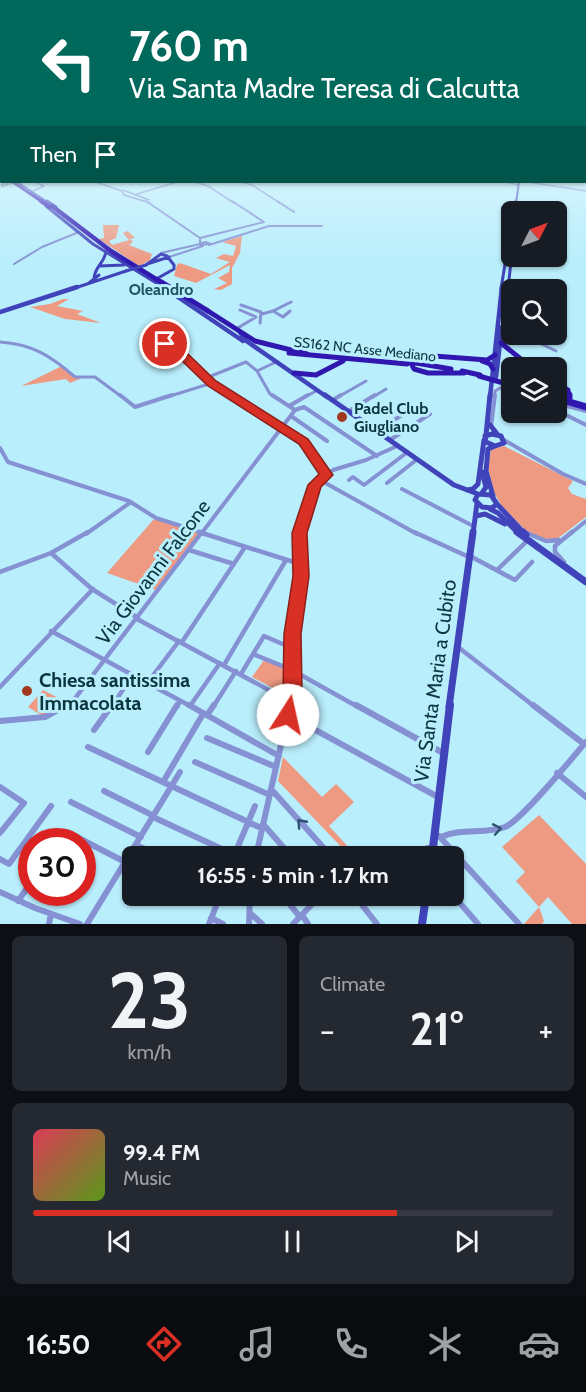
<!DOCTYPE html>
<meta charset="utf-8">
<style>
:root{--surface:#171b24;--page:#242831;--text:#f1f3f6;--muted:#9ea1a6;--line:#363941;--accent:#d93025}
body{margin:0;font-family:Cabin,sans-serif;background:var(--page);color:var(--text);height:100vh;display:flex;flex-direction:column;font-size:22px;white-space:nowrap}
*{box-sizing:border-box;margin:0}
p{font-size:20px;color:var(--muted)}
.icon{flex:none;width:33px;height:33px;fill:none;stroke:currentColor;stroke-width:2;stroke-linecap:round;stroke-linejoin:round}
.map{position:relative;height:924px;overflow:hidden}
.details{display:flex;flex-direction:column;gap:12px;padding:12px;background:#0d0f14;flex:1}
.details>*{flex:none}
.banner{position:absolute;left:0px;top:0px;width:586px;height:183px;box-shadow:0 2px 4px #0004;background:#00695c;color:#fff;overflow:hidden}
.needle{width:39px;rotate:48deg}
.buttons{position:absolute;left:501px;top:201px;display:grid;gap:12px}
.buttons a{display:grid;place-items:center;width:66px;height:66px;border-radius:9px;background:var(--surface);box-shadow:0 2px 4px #0004;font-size:30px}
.speed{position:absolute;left:18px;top:828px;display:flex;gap:12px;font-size:30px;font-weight:700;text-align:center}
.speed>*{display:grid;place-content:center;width:78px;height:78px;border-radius:50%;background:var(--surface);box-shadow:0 2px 4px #0004;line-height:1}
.speed .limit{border:9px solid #d22;background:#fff;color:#111}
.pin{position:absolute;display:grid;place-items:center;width:51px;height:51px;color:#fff;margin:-26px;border:3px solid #fff;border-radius:50%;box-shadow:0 2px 6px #0007}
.me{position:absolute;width:66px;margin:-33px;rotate:10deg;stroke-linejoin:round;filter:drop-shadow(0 0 4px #0008)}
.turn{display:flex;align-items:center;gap:21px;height:126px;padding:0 30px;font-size:27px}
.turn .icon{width:78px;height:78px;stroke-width:2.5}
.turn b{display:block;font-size:42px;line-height:51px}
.then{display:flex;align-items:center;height:57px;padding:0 30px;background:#0003;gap:12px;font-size:22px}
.big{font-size:45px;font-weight:800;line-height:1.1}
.details .card{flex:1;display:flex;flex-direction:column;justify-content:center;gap:9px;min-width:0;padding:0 21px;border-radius:9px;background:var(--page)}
.details .dial{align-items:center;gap:0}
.dial b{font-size:78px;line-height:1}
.song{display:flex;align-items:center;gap:18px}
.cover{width:72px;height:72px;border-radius:9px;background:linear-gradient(135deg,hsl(350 70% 55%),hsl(90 70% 35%))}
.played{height:6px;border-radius:3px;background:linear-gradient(90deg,var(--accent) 70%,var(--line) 70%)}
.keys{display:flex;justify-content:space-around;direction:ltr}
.heat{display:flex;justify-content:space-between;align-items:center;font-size:33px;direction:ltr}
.details .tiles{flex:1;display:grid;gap:12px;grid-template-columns:1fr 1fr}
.card:last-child{grid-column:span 2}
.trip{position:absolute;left:122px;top:846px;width:342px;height:60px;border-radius:9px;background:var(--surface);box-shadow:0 2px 4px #0004;font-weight:800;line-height:60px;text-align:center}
.tabs{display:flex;height:96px;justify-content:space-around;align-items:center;background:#090b0e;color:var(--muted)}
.tabs .icon{width:42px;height:42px}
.tabs .current{color:var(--accent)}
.tabs b{font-size:27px;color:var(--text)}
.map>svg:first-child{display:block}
.green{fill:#ee9a83}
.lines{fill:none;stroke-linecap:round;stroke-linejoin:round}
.minor-far5{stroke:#8591d2;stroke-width:1.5}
.minor-far4{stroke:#8591d2;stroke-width:2}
.minor-far3{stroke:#8591d2;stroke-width:3}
.minor-far2{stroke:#8591d2;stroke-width:4}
.minor-far1{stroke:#8591d2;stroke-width:4.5}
.minor{stroke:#8591d2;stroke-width:6}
.major-far5{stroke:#4043ba;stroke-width:2}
.major-far4{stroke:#4043ba;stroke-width:3}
.major-far3{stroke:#4043ba;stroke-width:4.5}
.major-far2{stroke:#4043ba;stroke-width:5}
.major-far1{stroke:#4043ba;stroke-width:7}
.major{stroke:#4043ba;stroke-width:8}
.highway-far2{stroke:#2f17af;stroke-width:4.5}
.highway-far1{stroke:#2f17af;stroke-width:5}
.highway{stroke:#2f17af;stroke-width:7}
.rail-casing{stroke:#588893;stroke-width:2}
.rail{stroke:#b9eefc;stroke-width:1.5;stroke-dasharray:2;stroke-linecap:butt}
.major-bridge{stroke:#4043ba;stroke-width:3}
.highway-bridge-far2{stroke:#2f17af;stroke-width:3}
.highway-bridge-far1{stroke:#2f17af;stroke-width:4.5}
.highway-bridge{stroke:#2f17af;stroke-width:5}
.oneway{stroke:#30516b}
.route{fill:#d93025;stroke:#8d1f18;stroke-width:1.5}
.poi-dot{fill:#a1391e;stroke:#b9eefc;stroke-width:2}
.labels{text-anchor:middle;stroke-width:6;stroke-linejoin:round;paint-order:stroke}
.far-street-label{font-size:14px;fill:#0b363f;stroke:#b9eefc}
.far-quarter-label{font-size:16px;font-weight:bold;fill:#215460;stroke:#b9eefc}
.poi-label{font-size:16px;font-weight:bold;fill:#0b363f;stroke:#b9eefc;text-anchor:start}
.near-street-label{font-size:20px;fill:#0b363f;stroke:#b9eefc}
.near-poi-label{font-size:20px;font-weight:bold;fill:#0b363f;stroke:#b9eefc;text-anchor:start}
</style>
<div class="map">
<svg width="586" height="924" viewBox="0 0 586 924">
<rect width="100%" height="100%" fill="#b9eefc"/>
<!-- green -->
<path class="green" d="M103 225H119L116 238 109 241 112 245 129 240 123 233 128 231 135 238 130 239 133 242 129 245 152 254 150 260 139 266 99 239 104 238Z
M242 236 240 253 232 268V284L221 290 214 289 227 283 218 278 229 272 230 265 196 283 174 276 177 265 180 263 211 274 230 262 216 258 224 254 233 256 236 246 222 242Z
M63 299H69L57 306 83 311 77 314 101 323 65 319 30 307 50 304Z
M62 366 75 378H82L70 383 66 379 21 386Z
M504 446 573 481 568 488 572 494 586 499V517L557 539 550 540 528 533 501 505 495 494 488 469 491 449Z
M154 519 199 533 156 590 107 573Z
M264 660 289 670 290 684 288 691 282 693 252 677Z
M43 690 68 703 43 716 28 707Z
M283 757 322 797 336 784 354 802 329 826 353 852 349 855 278 781Z
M539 815 586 864V924H572L548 897 539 907 544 921 542 924H524L539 907 516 881 525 872 502 847Z"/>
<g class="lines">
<!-- minor-far5 -->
<path class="minor-far5" d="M96 182 122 191 124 195 150 203
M194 182 208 186 234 203
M241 182 252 185 280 203
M506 182 518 185
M528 182 586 191
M0 186 5 182
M123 190 149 200
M33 191 44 186 36 182
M137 194 177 182"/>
<!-- minor-far4 -->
<path class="minor-far4" d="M146 201 200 238V243
M277 201 294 212
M200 238 264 222 232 201
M206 242 210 244 200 245 201 243Z
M209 245 269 226H322
M161 253 200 244
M169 257 203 246
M14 264 42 247 79 232"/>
<!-- minor-far3 -->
<path class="minor-far3" d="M241 305 261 312 260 323
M273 311 291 302
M262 314 273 311 283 317 290 311
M504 327 512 330
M236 329 256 317 240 310
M521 334 556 351
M153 338 183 355 212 383 234 397
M0 342C32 344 51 356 75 377H95L122 397
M274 363 257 371 270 394 275 397
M206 378 246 362 257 371
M167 397 212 383
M305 397 316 391
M338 397 366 381
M373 397 386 389
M494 397 495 391 500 388 509 389"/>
<!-- minor-far2 -->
<path class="minor-far2" d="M120 395 135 407 172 395
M231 395 304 442 312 451 323 476
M333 400 341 395
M289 406 308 395
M556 406H567L586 411
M295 410 304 407 377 456
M556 410 586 425
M349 411 375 395
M291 416 327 441
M491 427 495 395
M377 431 416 406
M390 440 430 414
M504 440 563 474 586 484
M0 448 8 462 129 501 156 518 200 532
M320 480 417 534
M349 480 353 477 364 485 405 454
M387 483 415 461
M402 489 473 526
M202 533 204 534
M86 534 131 502
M201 534 295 410 272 395
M300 534 312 492 319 481 333 470 366 460 395 447
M570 534 586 521"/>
<!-- minor-far1 -->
<path class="minor-far1" d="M414 532 469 557
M202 533 300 564
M527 533 546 541 559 540
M189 550 234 564
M51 553 92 589 138 618
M470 556 515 580 532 562
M564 562 555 552V546L572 532
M497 570 526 542
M0 572 51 553 88 532
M137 619 291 702
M51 631 192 707
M182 642 245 547
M458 647 535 707
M253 654 292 670 358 707
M224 665 286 560
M241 674 264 636 292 648
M148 682 179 641
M0 687 93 589
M190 706 220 663
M65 707 73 701 202 532
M111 707 134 674
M177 707 180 701
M213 707 236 671
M290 707 293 692V635L301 576 300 532"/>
<!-- minor -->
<path class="minor" d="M189 705 279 756
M356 705 443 753
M533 705 584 744
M207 715 214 705
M288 715 438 797
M0 721 45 717 67 705
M94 730 112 705
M207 738 276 767
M88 747 261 828
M148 752 177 705
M195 762 270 795
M557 773 586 797
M163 782 203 714
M0 787 24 803 0 833
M271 789 331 856
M104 791 154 816
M71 802 141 837
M153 817 237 856
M263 824 291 856
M439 836 519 924
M441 837C462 827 484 835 505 827 522 820 571 759 586 742
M60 842 67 832 125 862
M136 845 160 856
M234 856 255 806
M256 856 290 705
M356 856 363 851 378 856
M415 856 427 848H432
M0 859 9 864 51 806
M0 892 35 908 80 924
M453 895 478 924
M240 896 250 900
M283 896 300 917
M355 896 377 924
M18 901 32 881
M250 913 262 924
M302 915 308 924
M211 918 223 924
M49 924 51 914
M87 924 180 772
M209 924 220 896
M249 924 250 896
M293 924 320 896"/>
<!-- major-far5 -->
<path class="major-far5" d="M17 182 31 191
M32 192 49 203
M516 203 519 182"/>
<!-- major-far4 -->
<path class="major-far4" d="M47 201 56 207
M46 206 93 244 166 289
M514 212 516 201
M147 264 169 257
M146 265 161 254 167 256 174 265
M99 266 124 265
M94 278C95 266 105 263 106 251
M157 278 175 289
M158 278 174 269V265
M89 283 99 275
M72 289 126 271
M501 289 512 221
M508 289 512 252"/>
<!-- major-far3 -->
<path class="major-far3" d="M163 287 243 341
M173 287 188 296
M0 312 77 287
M504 329 508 287
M240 332 245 340 327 397
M496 377 502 327
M490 397 502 287"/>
<!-- major-far2 -->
<path class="major-far2" d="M325 395 454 485 478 494
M490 425 498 435
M492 434 501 436 504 443 495 446 486 442 485 436Z
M486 435 490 395
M482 472 486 487 482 493
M467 490 473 489 478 484 484 440
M478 494 491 495 497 504 492 508 482 507 475 500Z
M493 496 486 471 488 449 495 446
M497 504 525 534
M490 509 498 513 519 534
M476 516 485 514 505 524
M473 534 477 503"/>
<!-- major-far1 -->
<path class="major-far1" d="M517 532 586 582
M523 532 526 535
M449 707 473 532"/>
<!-- major -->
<path class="major" d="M432 856 450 705
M422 924 426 896"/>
<!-- highway-far2 -->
<path class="highway-far2" d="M52 206 111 251 172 289"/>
<!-- highway-far1 -->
<path class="highway-far1" d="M169 287 208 311
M501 343 532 368
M289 353 407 364
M482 361 490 364 493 369
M416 363 451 369
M462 371 480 375
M294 373 316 375 343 361
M464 373H428L414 369 411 363 421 355 487 360 495 355
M556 382 568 390 569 397
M556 389 565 397"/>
<!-- highway -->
<path class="highway" d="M564 395 568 399
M569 395V398
M556 398 586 407"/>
<defs>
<path id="rail" d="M0 187 13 182"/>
</defs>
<!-- rail casing -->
<use href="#rail" class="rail-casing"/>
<!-- rail -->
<use href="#rail" class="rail"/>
<!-- major-bridge -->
<path class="major-bridge" d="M126 271 146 265"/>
<!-- highway-bridge-far2 -->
<path class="highway-bridge-far2" d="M13 182 44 203"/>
<!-- highway-bridge-far1 -->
<path class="highway-bridge-far1" d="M41 201 50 207"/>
<!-- highway-bridge -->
<path class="highway-bridge" d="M208 311 255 341 307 354
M407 362 416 363
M479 376 507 384"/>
</g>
<!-- one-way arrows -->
<defs><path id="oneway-chevron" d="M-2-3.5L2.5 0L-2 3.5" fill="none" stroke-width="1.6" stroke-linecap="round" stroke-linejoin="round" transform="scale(1.5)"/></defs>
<g class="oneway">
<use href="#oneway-chevron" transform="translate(301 823) rotate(-132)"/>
<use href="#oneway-chevron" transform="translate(497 829) rotate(-10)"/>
</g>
<!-- sky -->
<linearGradient id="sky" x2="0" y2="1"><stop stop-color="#65bbbe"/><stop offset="0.51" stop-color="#e0f7fe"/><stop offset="1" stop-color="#e0f7fe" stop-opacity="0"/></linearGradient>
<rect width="586" height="263" fill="url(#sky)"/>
<!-- route -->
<path class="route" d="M161 341H168L187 353 216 381 308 439 333 475 321 487 307 533 309 576 301 634 302 692 295 721 288 724 281 721 278 715 283 692 284 634 293 576 292 533 308 485 319 474 299 444 208 386 179 358 161 346Z"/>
<!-- markers -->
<g class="poi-dot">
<circle cx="342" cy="417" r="6"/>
<circle cx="27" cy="691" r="6"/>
</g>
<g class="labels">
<!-- far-street labels -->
<g class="far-street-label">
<text transform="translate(365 349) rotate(6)" y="5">SS162 NC Asse Mediano</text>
</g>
<!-- far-quarter labels -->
<g class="far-quarter-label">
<text x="161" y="295">Oleandro</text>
</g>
<!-- poi labels -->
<g class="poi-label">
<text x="354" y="414">Padel Club<tspan x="354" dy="18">Giugliano</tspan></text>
</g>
<!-- near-street labels -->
<g class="near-street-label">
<text transform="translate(153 572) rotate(-53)" y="7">Via Giovanni Falcone</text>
<text transform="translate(435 681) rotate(-82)" y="7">Via Santa Maria a Cubito</text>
</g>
<!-- near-poi labels -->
<g class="near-poi-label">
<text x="39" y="687">Chiesa santissima<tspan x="39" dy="23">Immacolata</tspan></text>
</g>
</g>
</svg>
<div class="buttons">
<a><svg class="needle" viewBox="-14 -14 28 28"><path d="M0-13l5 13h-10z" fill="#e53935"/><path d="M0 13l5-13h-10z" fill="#9ea1a6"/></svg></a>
<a><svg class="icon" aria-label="search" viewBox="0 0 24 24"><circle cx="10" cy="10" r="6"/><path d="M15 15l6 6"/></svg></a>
<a><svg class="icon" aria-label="layers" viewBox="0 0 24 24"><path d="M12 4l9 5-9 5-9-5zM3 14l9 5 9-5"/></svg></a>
</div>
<div class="speed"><div class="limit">30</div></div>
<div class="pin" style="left:165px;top:344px;background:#d93025"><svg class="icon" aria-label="arrive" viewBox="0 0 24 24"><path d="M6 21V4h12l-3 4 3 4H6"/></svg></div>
<svg class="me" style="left:288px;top:715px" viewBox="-20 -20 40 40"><circle r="19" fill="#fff"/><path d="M0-13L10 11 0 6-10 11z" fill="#d93025"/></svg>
<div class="trip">16:55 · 5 min · 1.7 km</div>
<div class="banner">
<div class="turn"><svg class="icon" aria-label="left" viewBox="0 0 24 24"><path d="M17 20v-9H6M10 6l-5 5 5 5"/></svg><div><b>760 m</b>Via Santa Madre Teresa di Calcutta</div></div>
<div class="then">Then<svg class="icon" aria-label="arrive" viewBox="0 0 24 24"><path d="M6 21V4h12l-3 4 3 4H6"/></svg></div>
</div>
</div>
<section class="details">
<div class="tiles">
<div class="card dial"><b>23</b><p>km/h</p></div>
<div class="card"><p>Climate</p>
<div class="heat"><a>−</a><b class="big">21°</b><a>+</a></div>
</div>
<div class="card">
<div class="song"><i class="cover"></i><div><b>99.4 FM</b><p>Music</p></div></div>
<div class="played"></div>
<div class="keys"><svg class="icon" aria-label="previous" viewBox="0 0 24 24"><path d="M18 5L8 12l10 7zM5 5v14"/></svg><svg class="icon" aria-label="pause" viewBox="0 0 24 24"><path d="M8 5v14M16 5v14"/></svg><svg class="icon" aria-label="next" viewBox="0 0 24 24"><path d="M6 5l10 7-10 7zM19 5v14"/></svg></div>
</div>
</div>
</section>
<nav class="tabs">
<b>16:50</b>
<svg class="icon current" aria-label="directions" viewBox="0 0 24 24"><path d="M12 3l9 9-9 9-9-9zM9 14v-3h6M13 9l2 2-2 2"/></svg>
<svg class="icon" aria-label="music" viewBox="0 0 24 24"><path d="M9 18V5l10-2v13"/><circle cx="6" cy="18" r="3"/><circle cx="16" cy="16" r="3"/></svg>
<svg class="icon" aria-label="phone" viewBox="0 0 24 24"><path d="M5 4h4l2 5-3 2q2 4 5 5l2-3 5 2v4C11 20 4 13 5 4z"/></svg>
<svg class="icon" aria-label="climate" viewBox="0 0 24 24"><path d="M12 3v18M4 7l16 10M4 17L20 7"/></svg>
<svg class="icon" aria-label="car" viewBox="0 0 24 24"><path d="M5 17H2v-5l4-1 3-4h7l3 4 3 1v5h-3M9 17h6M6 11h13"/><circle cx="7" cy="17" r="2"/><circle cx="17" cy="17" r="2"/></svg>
</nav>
